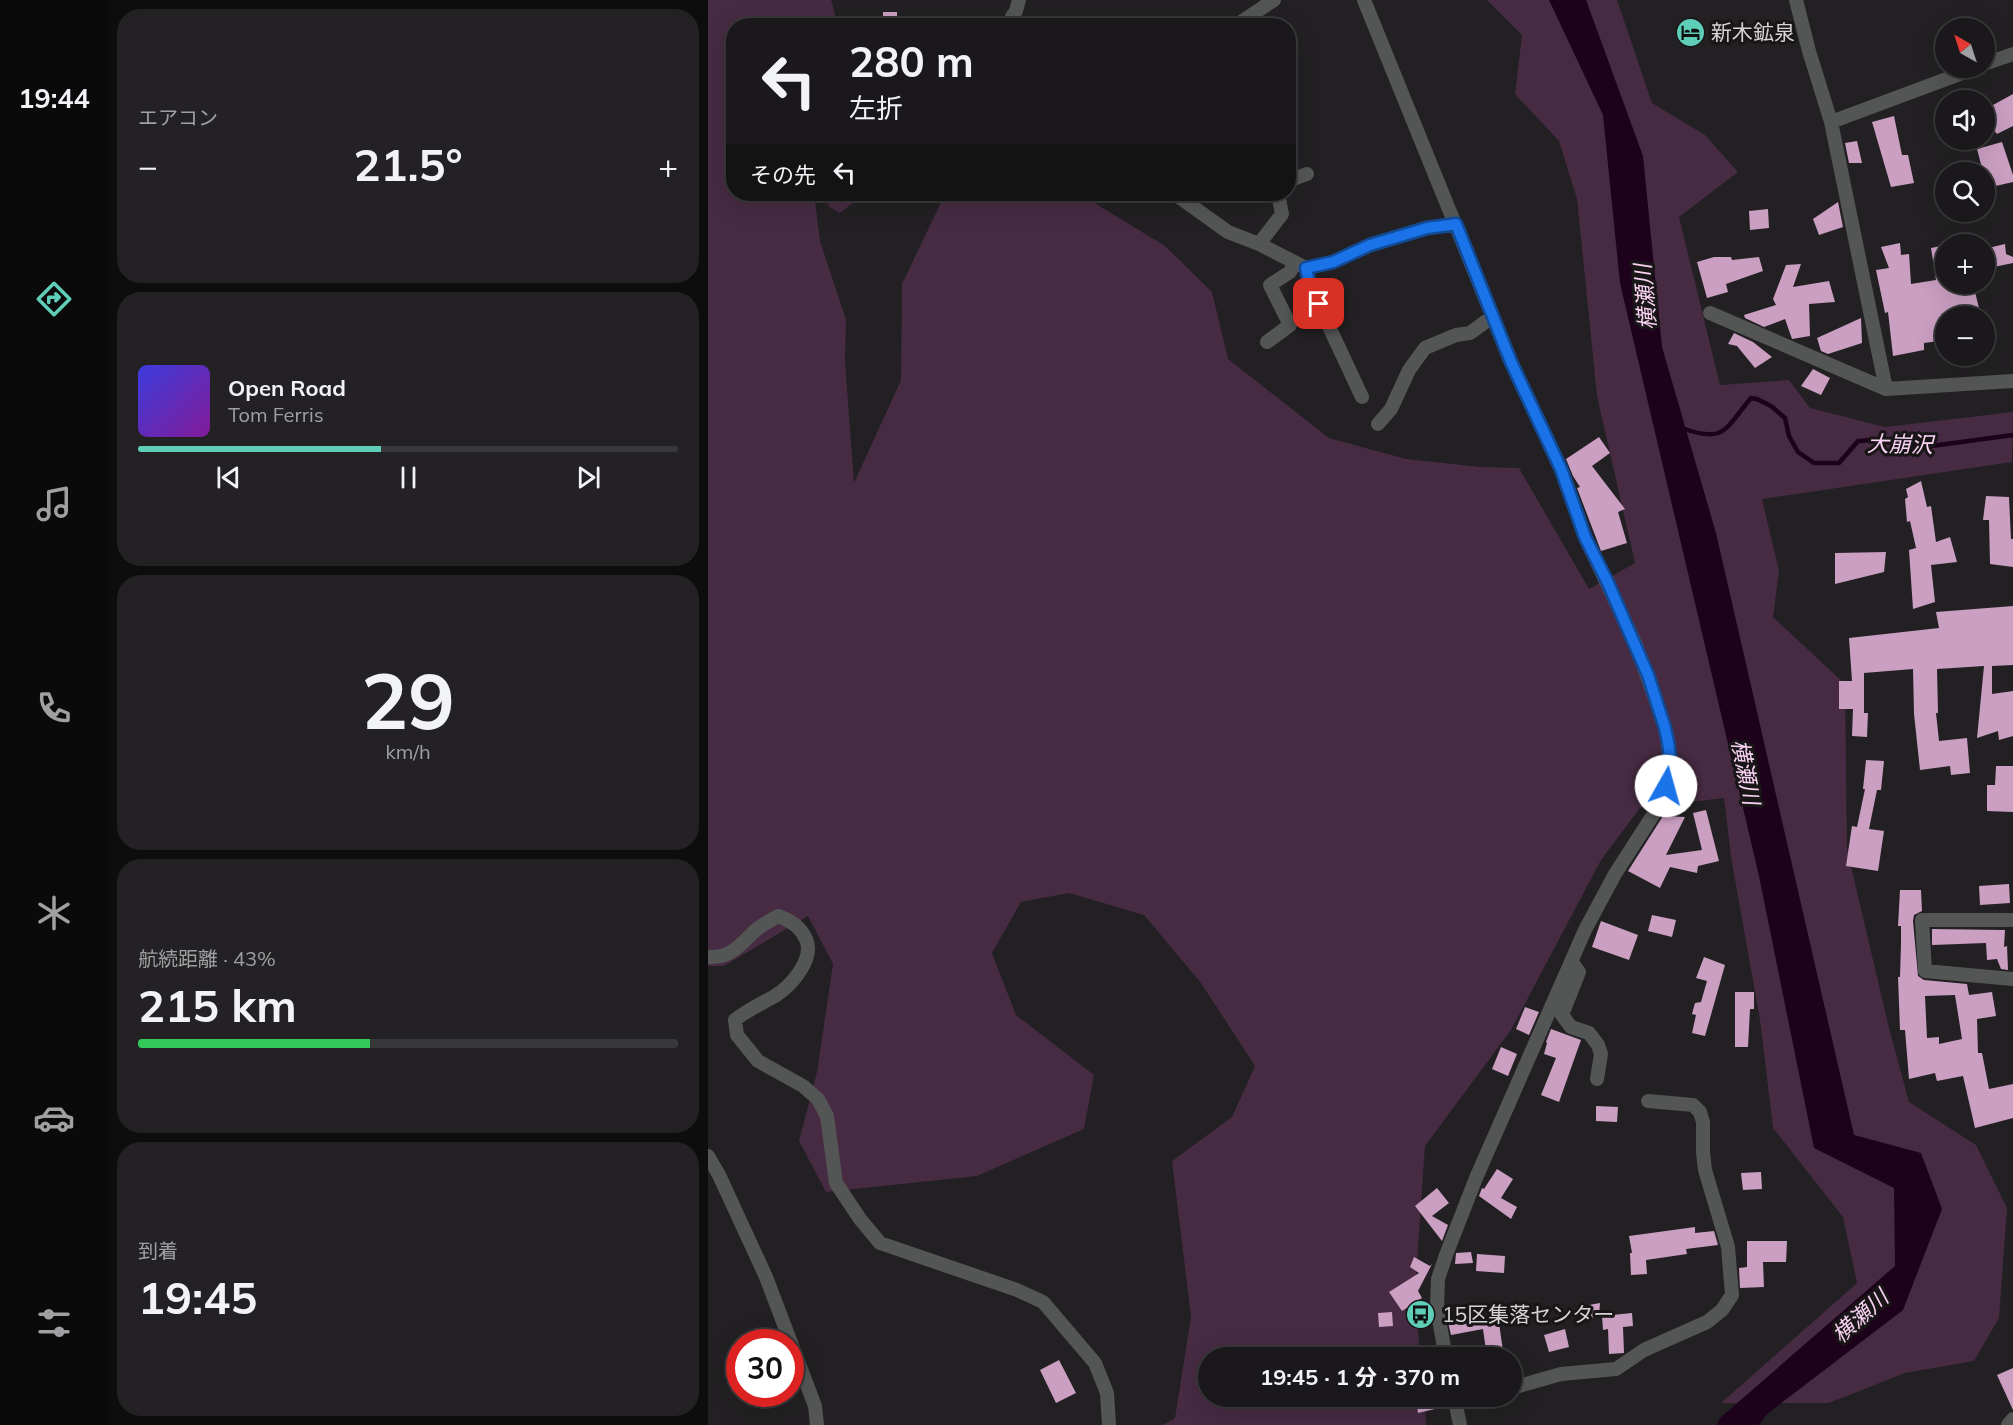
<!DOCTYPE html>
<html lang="ja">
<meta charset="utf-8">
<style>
:root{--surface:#1a181a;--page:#232123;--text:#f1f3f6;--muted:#9fa0a2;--line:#383739;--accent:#5eceb8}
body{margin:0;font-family:Mulish,"Noto Sans JP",sans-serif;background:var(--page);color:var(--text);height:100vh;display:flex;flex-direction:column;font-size:22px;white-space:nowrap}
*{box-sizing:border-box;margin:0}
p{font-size:20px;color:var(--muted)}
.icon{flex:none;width:33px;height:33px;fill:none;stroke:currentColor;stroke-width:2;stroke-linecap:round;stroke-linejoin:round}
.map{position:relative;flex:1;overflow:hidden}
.sheet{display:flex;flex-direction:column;gap:9px;padding:9px;background:#0e0d0e;width:600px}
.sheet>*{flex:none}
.guide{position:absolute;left:18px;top:18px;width:570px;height:183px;border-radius:24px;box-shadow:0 6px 24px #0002,0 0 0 2px var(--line);background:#1a181a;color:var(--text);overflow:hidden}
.needle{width:39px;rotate:321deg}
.tools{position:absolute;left:1227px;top:18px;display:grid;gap:12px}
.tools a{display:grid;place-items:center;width:60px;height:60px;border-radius:50%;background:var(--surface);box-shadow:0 6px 24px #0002,0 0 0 2px var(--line);font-size:30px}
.speed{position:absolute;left:18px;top:1329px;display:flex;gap:12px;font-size:30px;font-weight:700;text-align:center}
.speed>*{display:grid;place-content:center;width:78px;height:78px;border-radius:50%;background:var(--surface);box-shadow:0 6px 24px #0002,0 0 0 2px var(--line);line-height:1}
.speed .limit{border:9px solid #d22;background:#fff;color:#111}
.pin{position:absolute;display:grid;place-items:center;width:51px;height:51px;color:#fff;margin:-26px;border-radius:12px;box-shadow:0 3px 9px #0006}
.me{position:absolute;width:66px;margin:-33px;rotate:7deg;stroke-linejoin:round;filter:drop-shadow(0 0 4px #0008)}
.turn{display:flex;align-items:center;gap:21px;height:126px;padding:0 24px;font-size:27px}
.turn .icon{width:78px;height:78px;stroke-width:2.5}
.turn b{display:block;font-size:42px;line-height:51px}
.then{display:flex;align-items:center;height:57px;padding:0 24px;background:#0003;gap:12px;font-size:22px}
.big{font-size:45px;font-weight:700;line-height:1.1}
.sheet .card{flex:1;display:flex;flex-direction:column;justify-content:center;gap:9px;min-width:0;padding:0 21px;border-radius:24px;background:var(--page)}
.sheet .dial{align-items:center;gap:0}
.dial b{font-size:78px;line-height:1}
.song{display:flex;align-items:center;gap:18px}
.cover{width:72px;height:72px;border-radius:9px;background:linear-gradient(135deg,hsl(240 70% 55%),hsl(290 70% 35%))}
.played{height:6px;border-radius:3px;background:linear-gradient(90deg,var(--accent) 45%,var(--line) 45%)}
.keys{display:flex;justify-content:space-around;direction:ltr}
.heat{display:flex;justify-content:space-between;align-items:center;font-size:33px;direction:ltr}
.charge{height:9px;border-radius:4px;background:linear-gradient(90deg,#34c759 43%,var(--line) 0)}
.trip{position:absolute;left:490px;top:1347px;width:324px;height:60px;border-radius:30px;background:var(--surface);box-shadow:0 6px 24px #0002,0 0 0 2px var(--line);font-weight:700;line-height:60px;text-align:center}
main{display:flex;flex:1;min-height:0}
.tab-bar{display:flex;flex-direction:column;width:108px;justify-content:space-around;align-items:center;background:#0a0a0a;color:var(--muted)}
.tab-bar .icon{width:42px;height:42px}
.tab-bar .current{color:var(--accent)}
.tab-bar b{font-size:27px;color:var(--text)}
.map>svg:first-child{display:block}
.green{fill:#462b42}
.water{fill:#1e011b}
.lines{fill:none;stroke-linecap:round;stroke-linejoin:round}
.stream{stroke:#1e011b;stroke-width:4.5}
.building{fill:#ca9fc2;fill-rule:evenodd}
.minor{stroke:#545656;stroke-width:14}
.route-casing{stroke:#114b97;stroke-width:15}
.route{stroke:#1a73e8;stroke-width:10}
.labels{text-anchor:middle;stroke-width:6;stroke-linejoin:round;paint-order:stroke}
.poi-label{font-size:21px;fill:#d5d3d5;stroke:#191618;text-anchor:start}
.water-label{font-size:22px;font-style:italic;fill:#fad3f3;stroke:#191618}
</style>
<main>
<nav class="tab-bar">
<b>19:44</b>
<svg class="icon current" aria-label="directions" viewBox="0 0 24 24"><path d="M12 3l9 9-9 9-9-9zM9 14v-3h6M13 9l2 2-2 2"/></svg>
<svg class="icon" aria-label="music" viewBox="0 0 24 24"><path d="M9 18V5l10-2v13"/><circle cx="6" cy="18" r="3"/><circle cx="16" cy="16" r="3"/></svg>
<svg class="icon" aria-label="phone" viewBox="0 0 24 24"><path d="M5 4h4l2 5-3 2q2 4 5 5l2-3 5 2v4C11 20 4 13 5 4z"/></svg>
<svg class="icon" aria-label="climate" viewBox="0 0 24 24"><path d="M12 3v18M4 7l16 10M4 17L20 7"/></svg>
<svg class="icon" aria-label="car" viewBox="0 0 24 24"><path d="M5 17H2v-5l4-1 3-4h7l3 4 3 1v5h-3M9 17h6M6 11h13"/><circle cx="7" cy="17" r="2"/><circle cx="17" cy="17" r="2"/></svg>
<svg class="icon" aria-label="filters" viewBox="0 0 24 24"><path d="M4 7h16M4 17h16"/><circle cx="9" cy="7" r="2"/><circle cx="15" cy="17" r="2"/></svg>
</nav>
<section class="sheet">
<div class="card"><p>エアコン</p>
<div class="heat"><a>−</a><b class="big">21.5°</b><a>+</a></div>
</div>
<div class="card">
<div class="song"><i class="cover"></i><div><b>Open Road</b><p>Tom Ferris</p></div></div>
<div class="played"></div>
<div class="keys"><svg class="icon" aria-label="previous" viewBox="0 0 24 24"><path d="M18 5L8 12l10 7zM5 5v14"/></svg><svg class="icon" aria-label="pause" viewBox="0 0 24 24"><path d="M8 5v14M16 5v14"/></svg><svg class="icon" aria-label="next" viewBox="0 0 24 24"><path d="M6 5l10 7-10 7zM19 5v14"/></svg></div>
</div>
<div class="card dial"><b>29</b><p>km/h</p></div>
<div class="card"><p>航続距離 · 43%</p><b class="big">215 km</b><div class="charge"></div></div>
<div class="card"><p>到着</p><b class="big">19:45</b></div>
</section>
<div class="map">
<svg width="1305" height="1425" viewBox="0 0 1305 1425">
<rect width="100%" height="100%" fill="#222022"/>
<!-- green -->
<path class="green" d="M0 0H123L127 13 125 25 26 26V194H106L112 241 138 320 137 361 146 483 193 380 194 284 237 194H376L380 199 457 246 504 292 520 359 621 438 698 459 773 467 811 468 881 589 927 563 889 396 869 199 851 141 807 94 814 35 779 0H909L944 103 997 135 1030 172 971 217 1012 385 1081 380 1102 408 1177 427 1305 412 1304 462 1054 499 1071 571 1065 617 1137 684 1139 849 1181 1028 1201 1102 1268 1145 1299 1208 1291 1318 1266 1361 1197 1373 1121 1403H1013L1149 1283 1135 1217 1065 1128 1052 1020 1023 857 1016 798 932 808 893 860 803 1030 717 1146 707 1292 712 1357 501 1358V1396L716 1397 718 1425H455L467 1418 483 1317 464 1161 524 1117 547 1066 493 983 436 915 361 893 313 902 284 953 308 1015 386 1075 376 1129 269 1176 118 1192 91 1141 109 1072 125 964 100 916 16 966H0Z
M118 194H156L132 213 121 207Z"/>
<!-- water -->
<path class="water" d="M841 0H878L935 156 954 347 1008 533 1146 1135 1213 1153 1234 1209 1195 1310 1059 1414 1051 1425H1009L1012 1418 1187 1266 1186 1188 1106 1148 1051 876 912 283 895 115Z"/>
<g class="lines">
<!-- stream -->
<path class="stream" d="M974 428C1017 444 1017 429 1043 398L1049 399 1063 406 1077 418 1081 436 1090 452 1106 463H1131L1150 441 1164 440 1216 447 1305 435"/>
</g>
<!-- building -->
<path class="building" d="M175 12H189V26H175Z
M1305 94V126L1289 134 1276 118V110Z
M1186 116 1194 155H1200L1206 183 1183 187 1164 122Z
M1149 141 1154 163H1141L1137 143Z
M1294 142 1305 175V182L1279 188 1276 172H1275L1269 149Z
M1130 202 1135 227 1111 235 1105 219Z
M1060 209 1061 228 1042 230 1041 211Z
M1192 243 1193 255 1201 254 1203 284 1228 280 1223 248 1238 245V284H1265L1273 316H1238V340L1216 343V350L1185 356 1180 312 1177 313 1168 270 1181 268 1173 247Z
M1297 244 1298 254 1305 257V263L1276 269V249Z
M1006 257H1023L1024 260 1051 257 1055 271 1018 284 1020 292 999 298 989 262Z
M1093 264 1085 287 1121 281 1127 302 1101 304 1102 336 1084 339 1077 319 1056 327 1037 318 1036 315 1068 305 1065 299 1078 265Z
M1153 318 1154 343 1120 354 1113 351 1109 338Z
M1026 333 1045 342 1064 357 1047 368 1029 346 1020 344Z
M1105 369 1122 378 1113 395 1093 386Z
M891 437 902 453 884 466 917 509 910 512 919 543 893 551 869 488 872 487 865 476 858 459Z
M1213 481 1219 507 1223 506 1228 542 1242 537 1249 562 1223 565 1227 602 1205 609 1201 550 1208 548 1202 521 1199 522 1197 499 1200 497 1198 489Z
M1278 496 1301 497 1303 539H1305V567L1282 564 1281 520H1275Z
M1178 552 1176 572 1127 584V553Z
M1305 606V665L1284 666V694L1305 691V736L1291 740 1290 731 1269 738 1276 666 1229 669 1230 713H1228L1231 741 1259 738 1262 773 1243 775 1242 766 1212 770 1206 714 1205 669 1156 673V713H1160L1159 737 1144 736 1145 709H1131V681H1144L1141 638 1231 628 1228 612Z
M1158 760 1176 761 1173 790H1169L1161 829 1176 831 1170 871 1138 866 1144 826 1149 827 1157 789H1155Z
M1288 766H1305V812L1279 811V785H1287Z
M998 810 1011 861 990 866 989 873 962 867 952 888 920 871 955 816 977 817 958 855 994 850 985 813Z
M1301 884 1302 903 1272 905 1271 886Z
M1192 890H1213L1214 911 1206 915 1205 921 1210 976 1216 980 1259 984 1261 995 1284 992 1288 1016 1269 1019 1270 1053H1274L1281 1089 1305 1084V1118L1267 1128 1255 1076 1229 1081 1227 1073 1201 1079 1197 1030H1192L1190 977H1192L1193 944V926H1190ZM1247 995 1254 1039 1231 1044V1037L1219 1038 1217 996Z
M944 915 968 920 964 937 940 931Z
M893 921 930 935 921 960 884 947Z
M1224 929 1297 930 1296 947 1299 946 1300 970 1293 969 1289 959 1279 960 1278 943 1224 945Z
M996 957 1017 965 997 1036 984 1033 988 1015 984 1014 987 1003 993 1002 999 981 988 978Z
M1027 992H1046V1009H1042L1040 1047H1027Z
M817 1007 831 1012 821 1035 808 1029Z
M843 1029 873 1040 851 1102 833 1095 848 1058 836 1054 839 1043 838 1042Z
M793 1047 809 1054 800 1076 784 1069Z
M888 1106 910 1107 909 1122 888 1121Z
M789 1169 805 1179 793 1198 809 1207 803 1219 771 1196 774 1188 776 1189Z
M1053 1172 1054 1189 1035 1190 1033 1173Z
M729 1188 741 1203 724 1216 740 1225 734 1241 707 1206Z
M987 1227V1233L1006 1231 1010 1245 978 1249 979 1254 938 1260 939 1274 923 1275 922 1253H924L921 1236Z
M1039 1241H1079L1078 1262H1055L1056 1287 1032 1288 1031 1268 1039 1267Z
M763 1252 765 1263 747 1264 748 1253Z
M769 1254 797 1256 796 1273 768 1271Z
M706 1257 722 1266 724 1264 710 1291 714 1298 694 1311 681 1292 711 1273 702 1267Z
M892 1303 891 1316 873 1320 870 1307Z
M684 1312 685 1326 671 1327 670 1313Z
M924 1313 925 1326 915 1327 916 1353 901 1354 900 1329 895 1330 894 1316Z
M790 1316 796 1358H779L775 1329 743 1335 740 1322Z
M857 1329 861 1347 841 1352 836 1335Z
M351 1360 368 1393 348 1403 332 1370Z
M1305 1368V1410L1289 1375Z
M694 1396H728L729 1401 726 1402 727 1409 710 1413 709 1406 697 1408Z"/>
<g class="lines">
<!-- minor -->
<path class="minor" d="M656 0 803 362 853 469 877 537 928 645 957 727 962 757 958 786 947 812 907 874 877 930 768 1178 738 1255 730 1279 729 1309 738 1358
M1088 0 1101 51 1123 122 1178 389
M310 26 304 17 308 11 311 0
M527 26 566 0
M1276 64 1305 54
M1123 122 1268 68
M580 181 599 174
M467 194 520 232 551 244 598 268 625 262 662 245 719 228 748 224
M551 244 574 214 570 194
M598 268 602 286 654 397
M1002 313 1178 389 1305 381
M559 342 582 325 562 285 582 272 586 263
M670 424 683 409 701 370 717 348 748 335 762 333 784 317
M1305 920H1214L1217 971 1305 979
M0 957C25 958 32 944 49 929 55 924 63 920 70 916 82 920 93 928 98 939 107 959 83 986 67 996 53 1004 39 1010 27 1020L29 1035 50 1061 95 1086 110 1099 119 1116 128 1183 152 1219 172 1243 309 1290 335 1302 387 1363 399 1393 401 1425
M864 962 871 972 854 1015 863 1027 881 1033 890 1045 893 1054 889 1079
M0 1156 11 1175 58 1277 107 1406 109 1425
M804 1388 853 1374 908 1369 936 1350 999 1322 1014 1310 1024 1295 1020 1247 997 1170 995 1152V1122L992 1112 985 1105 940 1101
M746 1396 752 1425
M1300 1425 1305 1419"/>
</g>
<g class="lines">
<defs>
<path id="route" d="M611 304 602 286 598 268 625 262 662 245 719 228 748 224 803 362 853 469 877 537 900 583 940 675 957 728 960 742 962 757 958 786"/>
</defs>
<!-- route casing -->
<use href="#route" class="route-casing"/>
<!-- route -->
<use href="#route" class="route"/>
</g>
<!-- icons -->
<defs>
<symbol id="hotel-disc" viewBox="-11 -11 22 22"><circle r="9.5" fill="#5eceb8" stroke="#191618"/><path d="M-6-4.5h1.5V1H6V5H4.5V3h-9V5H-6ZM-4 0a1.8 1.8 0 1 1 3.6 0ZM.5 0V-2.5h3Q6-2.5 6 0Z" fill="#111"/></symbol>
<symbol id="bus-disc" viewBox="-11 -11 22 22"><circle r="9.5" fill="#5eceb8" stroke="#191618"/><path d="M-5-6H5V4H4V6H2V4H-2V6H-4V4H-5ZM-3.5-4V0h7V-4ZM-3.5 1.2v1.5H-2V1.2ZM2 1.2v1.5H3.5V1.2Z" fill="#111"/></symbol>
</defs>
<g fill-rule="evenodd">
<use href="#hotel-disc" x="966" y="16" width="33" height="33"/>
<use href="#bus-disc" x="696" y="1298" width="33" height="33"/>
</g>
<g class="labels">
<!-- poi labels -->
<g class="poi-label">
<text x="1003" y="40">新木鉱泉</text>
<text x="734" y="1322">15区集落センター</text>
</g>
<!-- water labels -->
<g class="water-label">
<text transform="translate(937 297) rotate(-95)" y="8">横瀬川</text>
<text transform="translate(1192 444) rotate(1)" y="8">大崩沢</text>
<text transform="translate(1038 772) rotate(79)" y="8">横瀬川</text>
<text transform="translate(1152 1316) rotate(-42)" y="8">横瀬川</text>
</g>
</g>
</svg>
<div class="tools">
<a><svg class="needle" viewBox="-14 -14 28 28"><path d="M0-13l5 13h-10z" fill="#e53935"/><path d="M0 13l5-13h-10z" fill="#9fa0a2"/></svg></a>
<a><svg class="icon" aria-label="sound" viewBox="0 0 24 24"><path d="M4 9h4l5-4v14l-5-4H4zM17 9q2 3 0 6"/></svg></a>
<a><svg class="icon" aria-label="search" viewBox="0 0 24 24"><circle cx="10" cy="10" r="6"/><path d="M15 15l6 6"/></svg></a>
<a>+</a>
<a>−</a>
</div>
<div class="speed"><div class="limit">30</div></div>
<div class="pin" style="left:611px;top:304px;background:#d93025"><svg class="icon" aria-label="arrive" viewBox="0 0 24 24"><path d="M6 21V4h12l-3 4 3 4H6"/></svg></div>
<svg class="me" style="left:958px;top:786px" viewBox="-20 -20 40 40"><circle r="19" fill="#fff"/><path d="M0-13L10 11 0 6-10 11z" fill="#1a73e8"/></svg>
<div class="trip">19:45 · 1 分 · 370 m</div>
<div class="guide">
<div class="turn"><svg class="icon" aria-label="left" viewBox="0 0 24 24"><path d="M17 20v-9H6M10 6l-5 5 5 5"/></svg><div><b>280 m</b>左折</div></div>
<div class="then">その先<svg class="icon" aria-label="left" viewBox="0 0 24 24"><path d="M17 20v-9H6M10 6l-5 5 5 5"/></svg></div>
</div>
</div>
</main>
